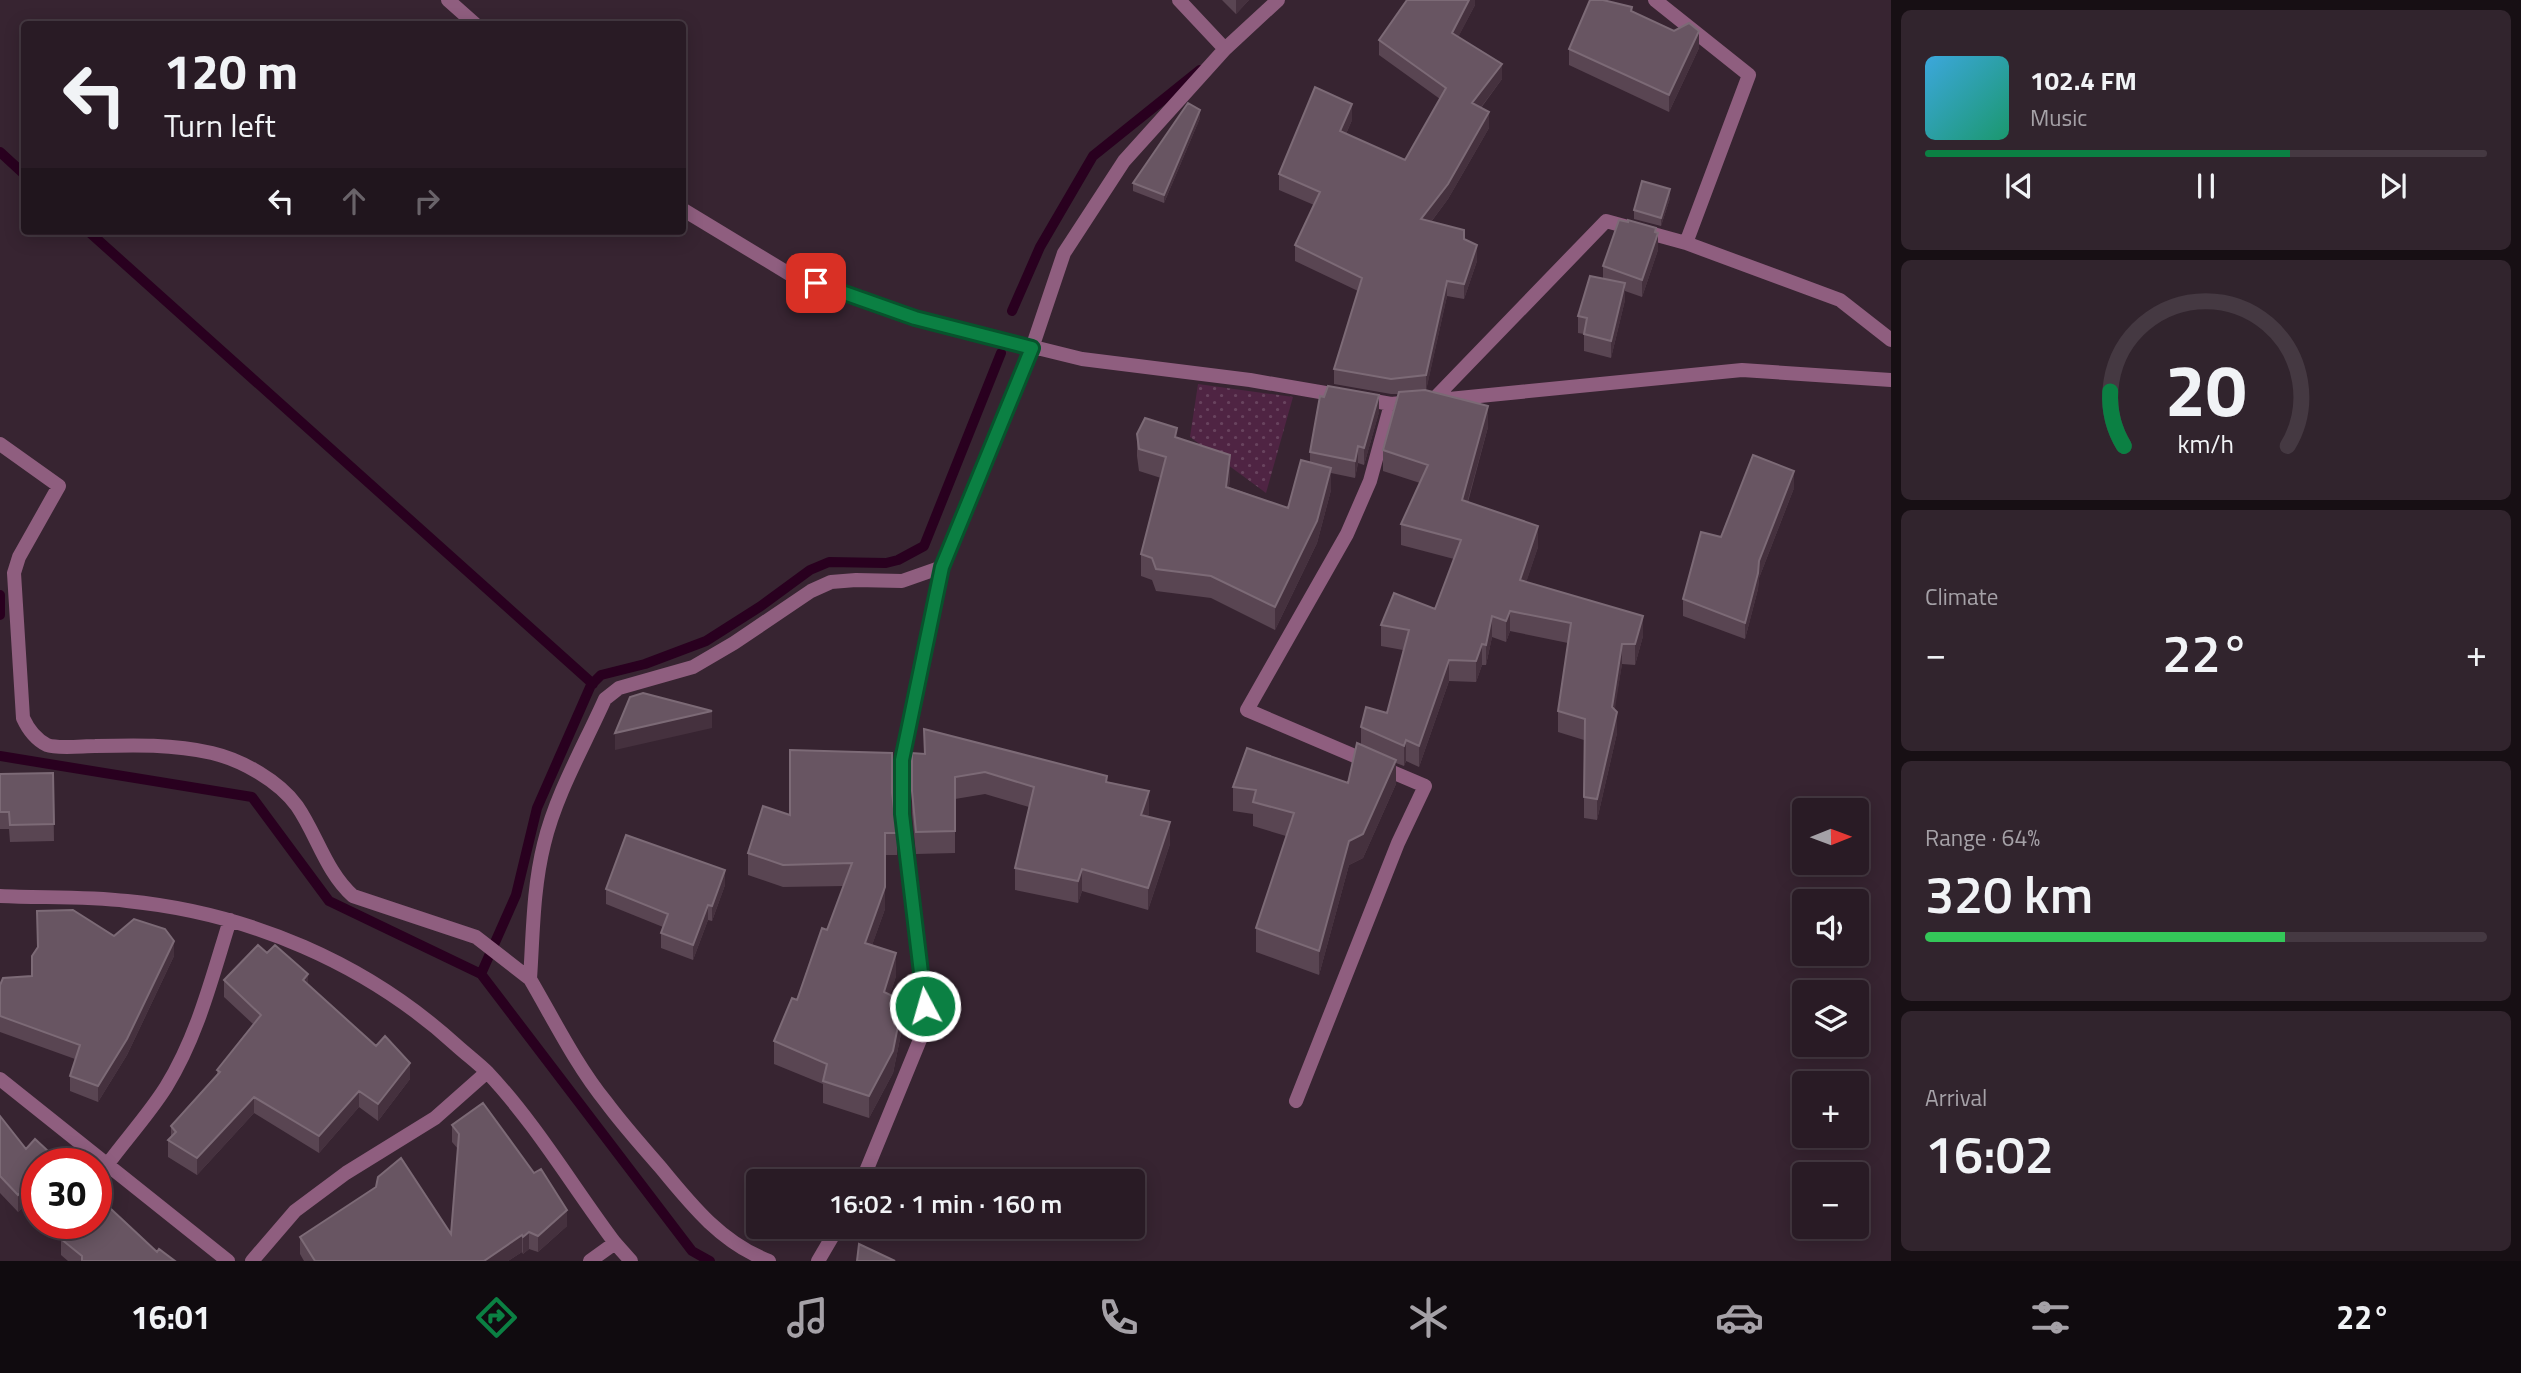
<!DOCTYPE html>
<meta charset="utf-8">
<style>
:root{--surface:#291b25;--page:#31242d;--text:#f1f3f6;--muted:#a5a1a7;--line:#453942;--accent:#0b8043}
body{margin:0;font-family:"Titillium Web",sans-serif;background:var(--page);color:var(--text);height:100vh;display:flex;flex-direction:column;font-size:26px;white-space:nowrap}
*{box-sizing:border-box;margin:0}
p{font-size:23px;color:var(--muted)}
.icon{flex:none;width:38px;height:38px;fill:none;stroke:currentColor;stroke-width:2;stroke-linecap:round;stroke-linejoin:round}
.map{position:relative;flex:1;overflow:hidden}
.drawer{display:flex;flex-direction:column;gap:10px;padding:10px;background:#170f14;width:630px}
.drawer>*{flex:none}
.hud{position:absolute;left:21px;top:21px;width:665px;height:214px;border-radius:7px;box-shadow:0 4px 18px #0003,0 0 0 2px var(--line);background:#291b25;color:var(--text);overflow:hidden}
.needle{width:46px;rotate:89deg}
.buttons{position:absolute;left:1792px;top:798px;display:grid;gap:14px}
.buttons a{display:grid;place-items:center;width:77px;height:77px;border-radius:7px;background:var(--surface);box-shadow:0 4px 18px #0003,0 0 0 2px var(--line);font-size:35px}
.speed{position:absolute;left:21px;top:1148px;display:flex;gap:14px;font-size:35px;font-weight:700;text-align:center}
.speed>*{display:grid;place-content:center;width:91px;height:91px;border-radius:50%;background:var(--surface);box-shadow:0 4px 18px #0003,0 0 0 2px var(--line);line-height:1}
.speed .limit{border:10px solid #d22;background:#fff;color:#111}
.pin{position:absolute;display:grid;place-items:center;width:60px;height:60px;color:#fff;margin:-30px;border-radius:14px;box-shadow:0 4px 10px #0006}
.me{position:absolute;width:77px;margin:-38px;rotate:354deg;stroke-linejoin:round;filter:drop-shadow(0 0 5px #0008)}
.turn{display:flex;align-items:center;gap:24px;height:147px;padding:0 28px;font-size:32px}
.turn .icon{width:91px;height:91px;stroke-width:2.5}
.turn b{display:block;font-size:49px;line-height:60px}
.lanes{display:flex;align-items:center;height:66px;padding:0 28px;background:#0003;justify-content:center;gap:35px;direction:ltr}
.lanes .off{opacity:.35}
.big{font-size:52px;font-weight:600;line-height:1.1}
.drawer .tile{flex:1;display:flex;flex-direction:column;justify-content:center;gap:10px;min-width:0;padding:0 24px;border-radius:10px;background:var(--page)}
.drawer .dial{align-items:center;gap:0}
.dial svg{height:182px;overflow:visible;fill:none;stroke:var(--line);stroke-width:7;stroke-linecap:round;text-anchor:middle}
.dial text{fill:var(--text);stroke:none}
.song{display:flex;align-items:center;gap:21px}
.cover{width:84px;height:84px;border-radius:10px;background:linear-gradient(135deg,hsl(200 70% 55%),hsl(160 70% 35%))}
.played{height:7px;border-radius:4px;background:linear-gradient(90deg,var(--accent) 65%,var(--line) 65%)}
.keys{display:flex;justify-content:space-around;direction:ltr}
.heat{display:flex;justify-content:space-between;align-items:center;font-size:38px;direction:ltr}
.charge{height:10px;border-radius:5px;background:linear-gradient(90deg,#34c759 64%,var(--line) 0)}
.trip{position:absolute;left:746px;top:1169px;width:399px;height:70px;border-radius:7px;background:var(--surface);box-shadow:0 4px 18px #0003,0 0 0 2px var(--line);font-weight:600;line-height:70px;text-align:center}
.tabs{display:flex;height:112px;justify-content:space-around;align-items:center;background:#100b0f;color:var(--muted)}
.tabs .icon{width:49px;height:49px}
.tabs .on{color:var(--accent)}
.tabs b{font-size:32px;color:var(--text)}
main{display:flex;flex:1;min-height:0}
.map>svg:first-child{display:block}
.green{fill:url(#green-dots)}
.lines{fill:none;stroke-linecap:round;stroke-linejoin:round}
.stream{stroke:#29001f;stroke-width:10}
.street{stroke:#8f5e7f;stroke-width:14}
.wall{fill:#594552}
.shaded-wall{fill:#45313e}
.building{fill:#685562;stroke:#7c6a76;stroke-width:2}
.route-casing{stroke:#07532c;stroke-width:18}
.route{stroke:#0b8043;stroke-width:12}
</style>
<main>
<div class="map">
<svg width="1891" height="1261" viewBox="0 0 1891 1261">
<defs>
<pattern id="green-dots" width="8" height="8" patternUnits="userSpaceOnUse" patternTransform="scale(1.75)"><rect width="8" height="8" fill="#4f2443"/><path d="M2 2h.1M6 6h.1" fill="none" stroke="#68435e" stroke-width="1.8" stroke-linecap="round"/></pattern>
</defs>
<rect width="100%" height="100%" fill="#372431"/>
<!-- green -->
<path class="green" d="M1198 384 1293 397 1266 493 1190 437Z"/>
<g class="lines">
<!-- stream -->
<path class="stream" d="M0 152 24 174
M88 231 593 684
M1012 311 1040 247 1093 156 1200 70
M0 595V615
M0 756 252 797 329 901 481 974 692 1251 710 1261
M481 974 516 895 537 808 591 685 601 675 645 664 706 641 761 606 810 570 829 562 886 563 898 560 924 546 1001 353"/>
<!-- street -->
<path class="street" d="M448 0 475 24
M1179 0 1225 49
M1655 0 1749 75 1686 243 1840 300 1891 340
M682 209 791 275 915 318 1082 359 1250 380 1343 396
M1363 399 1391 404 1412 402
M1433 400 1606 221 1686 243
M1439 400 1742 370 1891 380
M0 444 59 486 19 557 14 573 23 718C28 729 35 739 47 745 57 749 83 746 95 746 134 745 173 744 212 753 242 760 279 781 297 806 317 835 326 872 353 896L476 937 530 979C533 934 533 888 544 844 556 794 584 746 605 699L619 688 693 667 734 643 811 591 831 582 856 580 902 581 942 567
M0 896C42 898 85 896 127 901 249 913 366 963 456 1045 467 1055 478 1063 488 1073 536 1124 573 1187 615 1243L631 1261
M530 979C554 1020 576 1065 606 1102 623 1125 642 1146 661 1168 692 1206 722 1243 769 1261
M0 1079 228 1261
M1296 1101 1398 843 1425 786 1247 710 1347 534 1370 481 1391 404
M107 1165C126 1139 149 1114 166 1087 198 1035 212 977 230 920
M862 1181 926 1025 902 814V759L942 567 1032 348 1064 253 1124 161 1225 49 1278 0
M252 1261 295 1211 346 1173 435 1118 487 1072
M590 1261 615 1243
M818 1261 838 1227"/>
</g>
<!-- wall -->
<path class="wall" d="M1222 0H1249L1236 14Z
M1475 0V5L1458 37 1502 79 1481 108 1489 128 1448 199 1431 222 1464 239 1477 261 1464 299 1447 296 1426 390 1488 427 1468 502 1538 547 1526 582 1643 636 1635 665 1622 664 1614 710 1617 733 1597 820 1584 818V740L1558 732V711L1568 643 1510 631 1506 642 1492 637 1486 665H1482L1476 682 1449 681 1419 767 1406 761 1404 766 1396 763V784L1363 858 1349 865 1319 975 1256 952V928L1286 836 1253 826V814L1233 811V787L1348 783 1361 745V727L1387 713 1403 650 1381 646V625L1435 609 1454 559 1401 545V524L1420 483 1383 471V450L1398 394H1391L1334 384V369L1358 291 1295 261V245L1314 205 1279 190V174L1352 120 1346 134 1405 160 1440 99 1379 55V40Z
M1632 11 1674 31 1699 48 1669 112 1569 65V49Z
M1200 118 1164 203 1133 191V183Z
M1670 198 1661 226 1634 219V210Z
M1656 232 1658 250 1642 297 1625 291V300L1611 358 1584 351V334L1578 333V316L1603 279V266Z
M1379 412 1364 465 1358 463 1355 478 1331 473V490L1317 543 1275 630 1211 598 1156 591 1152 580 1141 576V554L1161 478 1139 471 1137 456V434L1177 438 1230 477 1229 487 1288 508 1310 462V452Z
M1794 488 1759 578 1758 589 1745 639 1683 616V599L1721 537Z
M924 729 1107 782 1149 813 1148 816 1170 844 1148 910 1082 891 1078 903 1015 890V868L1029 807 985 794 955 799V853L916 854 912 813V753L924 754Z
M53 773 54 841 10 842 9 829H0V774Z
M892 793 897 833V855H885V909L872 945 896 976 890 995 903 1024 893 1073 869 1118 823 1103V1084L774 1064V1041L797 1000 827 930 844 886 783 887 748 875V853Z
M725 885 712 921 708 920 693 960 661 948V933L663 927 606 904V889Z
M114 936 174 956 127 1055 98 1102 70 1091V1076L75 1059 0 1032V985L32 976Z
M267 953 308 985 410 1079 378 1121 359 1107 319 1153 254 1113 197 1175 168 1157V1140L171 1137V1126L217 1074V1070L253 1024 224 997V980Z
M0 1116 37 1164V1205L31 1200 18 1212 0 1193Z
M452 1125 567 1226 538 1252 529 1249 523 1254 522 1252 508 1261H304L300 1254V1237L451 1234 458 1149 452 1142Z
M58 1223H96L175 1261H68L61 1255V1239L63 1234Z"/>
<!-- shaded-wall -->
<path class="shaded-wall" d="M1236 0H1249L1236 14Z
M1469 0H1475V5L1452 49V33Z
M1699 31V48L1669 112V95Z
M1502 64V79L1472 119V103Z
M1352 104V120L1340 147V131Z
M1200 110V118L1164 203V195Z
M1489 112V128L1448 199 1421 235V219Z
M1670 189V198L1661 226V218Z
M1656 228V241L1658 233V250L1642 297V280Z
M1477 245V261L1464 299V284Z
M1447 281V296L1426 391V375Z
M1625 283V300L1611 358V341Z
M1379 395V412L1364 465V448Z
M1488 406V427L1462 521V500Z
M1358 446V463L1355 478V461Z
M1230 455V477L1226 509V487Z
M1331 468V490L1317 543 1275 630V607Z
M1794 471V488L1759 578 1758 589 1745 639V623L1759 561Z
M1538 526V547L1520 601V580Z
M1510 611V631L1506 642V621Z
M1492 616V637L1486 665V645Z
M1643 616V636L1635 665V644Z
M1482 644V665L1476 682V661Z
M1622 644V664L1612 728V707Z
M1449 660V681L1419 767V746Z
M712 711V728L615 750V733Z
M1617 712V733L1597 820V799Z
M1406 740V761L1404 766V746Z
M1396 760V784L1363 858 1349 865 1319 975V951L1349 841Z
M1149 791V813L1141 837V815Z
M1170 822V844L1148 910V888Z
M1082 869V891L1078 903V881Z
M725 870V885L712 921V906Z
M885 887V909L865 965V943Z
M708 905V920L693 960V945Z
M174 941V956L127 1055 98 1102V1086Z
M896 953V976L884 1014V992Z
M308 974V990L303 980Z
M903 1001V1024L893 1073 869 1118V1096Z
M410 1063V1079L378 1121V1104Z
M359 1091V1107L319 1153V1136Z
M254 1097V1113L197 1175V1158Z
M31 1183V1200L18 1212V1195Z
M567 1210V1226L538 1252V1236Z
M529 1232V1249L523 1254V1237Z
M522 1235V1252L508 1261H484Z"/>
<!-- building -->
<path class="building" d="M1407 0H1469L1452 33 1502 64 1472 103 1489 112 1448 184 1421 219 1464 230V239L1477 245 1464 284 1447 281 1426 375 1391 379 1334 369 1362 278 1295 245 1320 192 1279 174 1315 87 1352 104 1340 131 1405 160 1446 88 1379 40Z
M1590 0H1603L1632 7 1631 11 1674 31 1689 23 1699 31 1669 95 1569 49Z
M1188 103 1200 110 1164 195 1133 183Z
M1642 181 1670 189 1661 218 1634 210Z
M1619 220 1628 222V220L1656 228 1655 232 1658 233 1642 280 1603 266Z
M1590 276 1625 283 1611 341 1584 334 1587 318 1578 316Z
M1328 386 1379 395 1364 448 1358 446 1355 461 1310 452 1320 396 1324 397Z
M1425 390 1488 406 1462 500 1538 526 1520 580 1643 616 1635 644H1622L1612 707 1617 712 1597 799 1584 797 1585 719 1558 711 1571 623 1510 611 1506 621 1492 616 1486 645 1482 644 1476 661 1449 660 1419 746 1406 740 1404 746 1361 727 1366 707 1387 713 1409 630 1381 625 1394 593 1435 609 1461 540 1401 524 1428 465 1383 450 1399 392Z
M1145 418 1177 428 1175 437 1230 455 1226 487 1288 508 1301 460 1331 468 1317 521 1275 607 1211 576 1156 569 1152 558 1141 554 1166 457 1139 449 1137 434Z
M1753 455 1794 471 1759 561 1758 573 1745 623 1683 599 1701 532 1721 537Z
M643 693 712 711 615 733 630 697Z
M924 729 1107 776 1106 782 1149 791 1141 815 1170 822 1148 888 1082 869 1078 881 1015 868 1034 787 985 772 955 777V831L916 832 912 791V753L925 754Z
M1357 743 1396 760 1363 834 1349 841 1319 951 1256 928 1294 813 1253 802 1256 790 1233 787 1247 748 1348 783Z
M790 750 892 753V793L897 833H885V887L865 943 896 953 884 992 903 1001 893 1051 869 1096 823 1081 827 1064 774 1041 792 998 797 1000 822 928 827 930 852 863 783 865 748 853 763 806 790 815Z
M53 773 54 824 10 825 9 812H0V774Z
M626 835 725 870 712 906 708 905 693 945 661 933 668 914 606 889Z
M73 910 114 936 134 919 165 929 174 941 127 1039 98 1086 70 1076 80 1045 0 1016V985L3 978 32 976V956L38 947 37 911Z
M258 945 267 953 275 945 308 974 303 980 376 1046 385 1036 410 1063 378 1104 359 1091 319 1136 254 1097 197 1158 168 1140 176 1132 171 1126 220 1072 217 1070 261 1015 224 980Z
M483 1103 534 1173 541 1169 567 1210 538 1236 529 1232 523 1237 522 1235 484 1261H315L300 1237 376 1187 378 1177 401 1158 451 1234 459 1134 452 1125Z
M0 1116 26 1149 35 1139 62 1164H37V1188L31 1183 18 1195 0 1176Z
M96 1195 157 1252 159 1249 175 1261H82V1256L61 1239 67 1226 66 1223H96Z
M859 1244 895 1261H857Z"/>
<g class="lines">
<defs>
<path id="route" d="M816 283 915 318 1032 348 942 567 902 760V814L925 1006"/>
</defs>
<!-- route casing -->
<use href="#route" class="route-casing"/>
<!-- route -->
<use href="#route" class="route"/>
</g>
</svg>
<div class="buttons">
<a><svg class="needle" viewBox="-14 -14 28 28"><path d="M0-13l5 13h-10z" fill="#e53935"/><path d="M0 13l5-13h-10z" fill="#a5a1a7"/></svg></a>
<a><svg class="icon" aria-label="sound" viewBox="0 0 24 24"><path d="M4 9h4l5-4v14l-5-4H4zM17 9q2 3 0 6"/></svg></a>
<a><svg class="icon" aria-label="layers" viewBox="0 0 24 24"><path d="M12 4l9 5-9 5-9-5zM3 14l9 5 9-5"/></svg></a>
<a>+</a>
<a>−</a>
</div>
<div class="speed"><div class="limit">30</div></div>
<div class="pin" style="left:816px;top:283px;background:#d93025"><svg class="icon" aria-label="arrive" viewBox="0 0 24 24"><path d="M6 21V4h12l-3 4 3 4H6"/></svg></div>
<svg class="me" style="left:925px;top:1006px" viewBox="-20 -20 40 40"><circle r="17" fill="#0b8043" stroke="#fff" stroke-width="3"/><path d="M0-11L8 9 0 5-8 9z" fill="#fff"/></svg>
<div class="trip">16:02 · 1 min · 160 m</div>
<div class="hud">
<div class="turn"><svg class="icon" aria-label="left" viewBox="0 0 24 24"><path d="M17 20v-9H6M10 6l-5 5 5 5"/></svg><div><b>120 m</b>Turn left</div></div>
<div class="lanes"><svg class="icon" aria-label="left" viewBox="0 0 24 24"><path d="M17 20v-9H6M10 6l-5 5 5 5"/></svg><svg class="icon off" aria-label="ahead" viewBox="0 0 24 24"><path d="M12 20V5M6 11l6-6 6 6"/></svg><svg class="icon off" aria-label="right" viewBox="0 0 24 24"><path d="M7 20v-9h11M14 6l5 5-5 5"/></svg></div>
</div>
</div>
<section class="drawer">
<div class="tile">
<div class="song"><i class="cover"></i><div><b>102.4 FM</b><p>Music</p></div></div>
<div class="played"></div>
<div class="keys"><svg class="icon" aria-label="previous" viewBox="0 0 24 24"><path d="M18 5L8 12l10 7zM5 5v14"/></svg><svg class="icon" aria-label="pause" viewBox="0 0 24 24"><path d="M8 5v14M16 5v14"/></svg><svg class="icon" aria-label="next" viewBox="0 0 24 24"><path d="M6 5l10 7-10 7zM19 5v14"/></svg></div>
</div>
<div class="tile dial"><svg viewBox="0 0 100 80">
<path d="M14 69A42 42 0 1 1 86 69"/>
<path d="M14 69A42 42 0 0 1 8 45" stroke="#0b8043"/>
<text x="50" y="56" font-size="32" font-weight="700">20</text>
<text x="50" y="72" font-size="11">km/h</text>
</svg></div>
<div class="tile"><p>Climate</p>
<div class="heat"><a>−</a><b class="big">22°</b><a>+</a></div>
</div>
<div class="tile"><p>Range · 64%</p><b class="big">320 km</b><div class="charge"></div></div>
<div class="tile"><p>Arrival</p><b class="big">16:02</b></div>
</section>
</main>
<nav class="tabs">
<b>16:01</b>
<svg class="icon on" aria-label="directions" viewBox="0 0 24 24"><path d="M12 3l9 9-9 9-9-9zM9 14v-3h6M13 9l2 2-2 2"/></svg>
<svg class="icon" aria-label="music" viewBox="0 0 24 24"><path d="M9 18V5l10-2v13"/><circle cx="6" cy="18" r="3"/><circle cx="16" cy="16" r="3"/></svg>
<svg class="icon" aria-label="phone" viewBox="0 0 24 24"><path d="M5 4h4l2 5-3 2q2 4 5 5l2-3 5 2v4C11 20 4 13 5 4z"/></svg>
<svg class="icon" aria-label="climate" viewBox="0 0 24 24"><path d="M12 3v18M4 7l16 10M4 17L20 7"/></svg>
<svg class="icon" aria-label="car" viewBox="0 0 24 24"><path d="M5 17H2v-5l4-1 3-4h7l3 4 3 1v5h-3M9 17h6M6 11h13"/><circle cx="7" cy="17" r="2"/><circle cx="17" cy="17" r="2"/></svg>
<svg class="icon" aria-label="filters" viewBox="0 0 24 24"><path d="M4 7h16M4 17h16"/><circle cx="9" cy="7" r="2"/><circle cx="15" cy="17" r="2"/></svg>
<b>22°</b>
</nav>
